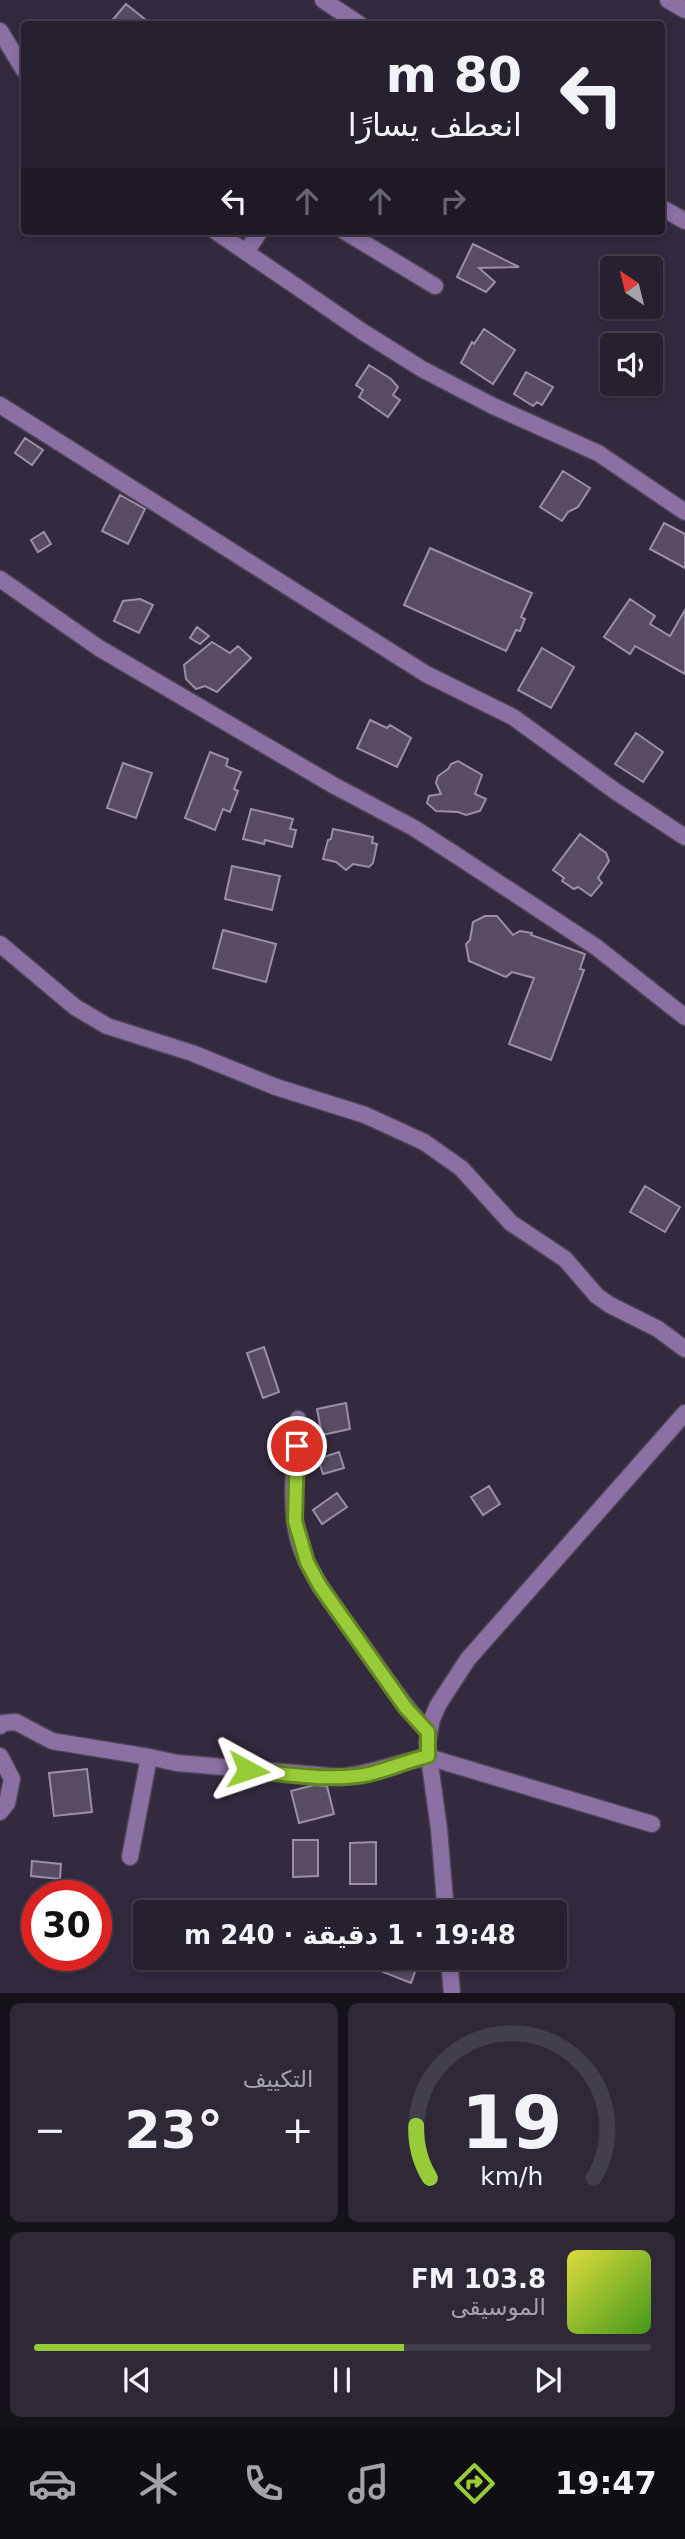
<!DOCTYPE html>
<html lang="ar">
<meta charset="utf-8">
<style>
:root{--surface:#27202f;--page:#2f2837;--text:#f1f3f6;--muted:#a4a3aa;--line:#433e4b;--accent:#98cb38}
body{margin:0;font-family:"DejaVu Sans",Cairo,sans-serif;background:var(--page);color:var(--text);direction:rtl;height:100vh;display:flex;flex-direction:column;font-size:26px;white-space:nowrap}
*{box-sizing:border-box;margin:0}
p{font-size:23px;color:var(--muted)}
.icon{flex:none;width:38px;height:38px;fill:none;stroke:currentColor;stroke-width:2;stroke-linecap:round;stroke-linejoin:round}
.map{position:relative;height:1993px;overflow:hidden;direction:ltr}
.panel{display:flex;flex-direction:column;gap:10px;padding:10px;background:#15121a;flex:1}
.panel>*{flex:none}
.hud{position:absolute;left:21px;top:21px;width:644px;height:214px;border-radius:7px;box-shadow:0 4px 10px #0003,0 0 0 2px var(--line);direction:rtl;background:#27202f;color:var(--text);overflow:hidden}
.needle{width:46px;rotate:325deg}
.fabs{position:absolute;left:600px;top:256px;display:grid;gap:14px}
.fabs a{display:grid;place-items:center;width:63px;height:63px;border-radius:7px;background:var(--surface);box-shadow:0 4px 10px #0003,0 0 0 2px var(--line);font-size:35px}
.speed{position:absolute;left:21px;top:1880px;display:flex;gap:14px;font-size:35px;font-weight:700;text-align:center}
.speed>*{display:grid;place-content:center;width:91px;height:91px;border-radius:50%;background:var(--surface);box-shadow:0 4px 10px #0003,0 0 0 2px var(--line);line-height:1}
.speed .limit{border:10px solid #d22;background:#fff;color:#111}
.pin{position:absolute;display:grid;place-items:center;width:60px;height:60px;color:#fff;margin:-30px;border:4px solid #fff;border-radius:50%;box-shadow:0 2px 7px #0007}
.me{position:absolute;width:77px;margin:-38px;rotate:95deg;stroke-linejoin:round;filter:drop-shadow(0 0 5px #0008)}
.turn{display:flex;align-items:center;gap:24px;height:147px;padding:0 28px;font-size:32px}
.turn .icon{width:91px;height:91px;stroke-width:2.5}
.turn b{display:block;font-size:49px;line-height:60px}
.lanes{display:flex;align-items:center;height:66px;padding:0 28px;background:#0003;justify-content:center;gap:35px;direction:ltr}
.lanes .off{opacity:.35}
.big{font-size:52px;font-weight:800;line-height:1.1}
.panel .widget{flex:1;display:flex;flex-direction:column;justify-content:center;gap:10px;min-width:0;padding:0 24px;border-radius:10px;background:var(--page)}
.panel .dial{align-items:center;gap:0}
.dial svg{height:182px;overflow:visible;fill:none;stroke:var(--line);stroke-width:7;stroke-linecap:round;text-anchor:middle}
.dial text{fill:var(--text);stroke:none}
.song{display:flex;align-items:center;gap:21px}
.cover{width:84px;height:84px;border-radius:10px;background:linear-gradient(135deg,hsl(60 70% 55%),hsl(100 70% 35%))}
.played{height:7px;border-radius:4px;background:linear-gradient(90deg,var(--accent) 60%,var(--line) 60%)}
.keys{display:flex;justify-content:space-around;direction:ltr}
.heat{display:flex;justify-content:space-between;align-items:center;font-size:38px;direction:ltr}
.panel .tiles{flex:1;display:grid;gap:10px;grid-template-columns:1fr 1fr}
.widget:last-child{grid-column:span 2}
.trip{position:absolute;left:133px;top:1900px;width:434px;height:70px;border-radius:7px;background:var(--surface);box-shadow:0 4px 10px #0003,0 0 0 2px var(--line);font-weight:800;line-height:70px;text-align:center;direction:rtl}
.menu{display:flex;height:112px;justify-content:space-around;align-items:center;background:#100d13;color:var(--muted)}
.menu .icon{width:49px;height:49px}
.menu .selected{color:var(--accent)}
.menu b{font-size:32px;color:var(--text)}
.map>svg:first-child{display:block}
.building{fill:#574c62;stroke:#9b8fa8;stroke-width:2}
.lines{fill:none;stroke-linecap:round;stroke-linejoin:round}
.minor-casing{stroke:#4e4558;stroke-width:19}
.minor{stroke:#8a70a3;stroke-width:16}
.route-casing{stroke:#638424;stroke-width:18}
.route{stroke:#98cb38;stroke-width:12}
</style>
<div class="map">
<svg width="685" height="1993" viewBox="0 0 685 1993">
<rect width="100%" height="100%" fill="#342a3f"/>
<!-- building -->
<path class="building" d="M126 4 151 24H109Z
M473 244 519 267 479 268 495 282 486 292 457 277Z
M484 329 515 350 493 384 461 363 472 342 474 344Z
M369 365 391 379 398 387 393 395 400 400 388 417 359 397 363 390 356 385Z
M526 372 553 387 542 405 537 402 533 406 514 394Z
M25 438 43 450 32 465 15 453Z
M563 471 590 488 578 507 568 512 562 521 540 507Z
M120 495 145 509 128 544 102 531Z
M664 523 685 534V568L650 549Z
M44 532 51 544 38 552 31 540Z
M430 548 532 593 521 617 525 619 520 631 516 630 506 651 404 605Z
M140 599 153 605 139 633 114 621 123 601Z
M630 599 655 616 650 624 670 636 685 610V674L635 646 630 654 604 637Z
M197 627 209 636 200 644 190 638Z
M212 642 230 653 238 646 251 658 217 692 205 686 196 689 186 679 184 665Z
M542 648 574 667 551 708 518 690Z
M370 720 387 728 390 725 411 738 397 767 357 748Z
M636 733 663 752 643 782 615 764Z
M210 752 228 759 226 766 241 772 234 789 238 791 230 812 223 809 215 830 185 818Z
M458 761 482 775 475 794 486 799 480 811 466 815 458 812 436 811 427 803 429 796 441 794 436 783 438 776 448 769 451 764Z
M123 763 152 773 136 818 107 808Z
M251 809 293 819 290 829 296 830 292 847 265 840 264 844 243 839Z
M333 829 373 837 372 843 377 844 373 863 369 867 353 864 346 870 336 862 323 859 328 840 331 839Z
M580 834 606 853 609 861 598 878 602 883 591 896 578 887 574 889 562 881 564 878 553 870Z
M232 866 280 876 272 910 225 899Z
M485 916H497L513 935 520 931 532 933 531 935 585 954 580 969 584 970 551 1060 509 1044 534 978 512 972 506 977 469 961 466 944 470 940 473 922Z
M223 930 276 944 266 982 213 968Z
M645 1186 680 1207 665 1232 630 1212Z
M264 1347 279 1392 263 1398 247 1353Z
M346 1403 350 1429 322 1435 317 1409Z
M339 1452 344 1468 323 1474 318 1459Z
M489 1486 500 1504 483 1515 471 1497Z
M337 1493 347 1507 322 1524 313 1510Z
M87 1769 92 1812 54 1816 49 1773Z
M314 1785 327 1786 334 1814 299 1823 291 1791Z
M293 1840H318V1876L293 1877Z
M376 1842V1884H350V1843Z
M32 1861 61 1864 60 1879 31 1876Z
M388 1958H420L411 1983 383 1972Z"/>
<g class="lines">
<defs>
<path id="minor" d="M323 0 359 24
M668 0 685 10
M0 31 24 70
M662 208 685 221
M215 231 363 332 422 369 493 406 598 453 685 512
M344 231 435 286
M246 252 260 231
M0 405 426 674 513 717 615 791 685 837
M0 579 99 648 333 785 414 828 459 857 596 947 685 1017
M0 944 75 1007 107 1026 192 1053 276 1087 365 1115 424 1142 461 1168 511 1223 565 1259 597 1296 610 1305 658 1329 685 1349
M298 1419C296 1459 288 1503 299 1542 309 1576 334 1605 354 1634 378 1667 400 1702 428 1732
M0 1726 3 1723 16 1722 52 1741 149 1757
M0 1756 12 1779 7 1803 0 1812
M130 1857 149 1757 177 1763 341 1777C371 1774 398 1762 428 1757L652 1824
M446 1913 439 1829 427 1743 432 1719 438 1705 468 1659 685 1413
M449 1958 452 1993"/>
</defs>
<!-- minor casing -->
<use href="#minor" class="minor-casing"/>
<!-- minor -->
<use href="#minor" class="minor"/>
</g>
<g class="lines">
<defs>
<path id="route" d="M248 1770C286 1774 326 1781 364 1775 386 1771 406 1761 428 1756V1732L406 1708 320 1586 307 1562 295 1521 297 1446"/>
</defs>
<!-- route casing -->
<use href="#route" class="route-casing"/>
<!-- route -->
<use href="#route" class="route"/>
</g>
</svg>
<div class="fabs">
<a><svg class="needle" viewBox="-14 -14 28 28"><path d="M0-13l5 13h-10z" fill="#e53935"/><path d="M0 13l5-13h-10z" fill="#a4a3aa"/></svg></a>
<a><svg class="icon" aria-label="sound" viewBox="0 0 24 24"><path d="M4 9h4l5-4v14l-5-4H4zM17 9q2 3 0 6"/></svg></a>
</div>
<div class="speed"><div class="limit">30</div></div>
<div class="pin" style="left:297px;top:1446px;background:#d93025"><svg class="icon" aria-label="arrive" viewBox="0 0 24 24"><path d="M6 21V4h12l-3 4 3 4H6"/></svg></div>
<svg class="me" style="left:248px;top:1770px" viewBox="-20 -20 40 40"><path d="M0-17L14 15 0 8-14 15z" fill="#98cb38" stroke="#fff" stroke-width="4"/></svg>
<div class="trip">19:48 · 1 دقيقة · 240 m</div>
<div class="hud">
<div class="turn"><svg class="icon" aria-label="left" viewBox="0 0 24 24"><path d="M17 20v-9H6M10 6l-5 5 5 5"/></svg><div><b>80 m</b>انعطف يسارًا</div></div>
<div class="lanes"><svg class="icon" aria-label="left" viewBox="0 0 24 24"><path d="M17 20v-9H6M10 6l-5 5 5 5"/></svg><svg class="icon off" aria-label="ahead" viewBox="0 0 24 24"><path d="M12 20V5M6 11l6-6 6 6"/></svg><svg class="icon off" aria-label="ahead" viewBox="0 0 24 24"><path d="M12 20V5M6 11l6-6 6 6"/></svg><svg class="icon off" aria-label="right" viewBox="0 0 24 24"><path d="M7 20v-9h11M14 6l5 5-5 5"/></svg></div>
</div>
</div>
<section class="panel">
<div class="tiles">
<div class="widget dial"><svg viewBox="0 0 100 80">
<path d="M14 69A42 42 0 1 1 86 69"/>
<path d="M14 69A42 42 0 0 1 8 46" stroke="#98cb38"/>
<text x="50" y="56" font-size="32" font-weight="700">19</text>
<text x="50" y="72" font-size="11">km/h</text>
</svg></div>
<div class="widget"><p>التكييف</p>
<div class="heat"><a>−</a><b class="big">23°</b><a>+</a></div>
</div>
<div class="widget">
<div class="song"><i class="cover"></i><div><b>103.8 FM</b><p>الموسيقى</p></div></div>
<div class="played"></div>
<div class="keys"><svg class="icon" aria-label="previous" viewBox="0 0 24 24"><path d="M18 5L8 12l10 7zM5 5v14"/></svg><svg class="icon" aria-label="pause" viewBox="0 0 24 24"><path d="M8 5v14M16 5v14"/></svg><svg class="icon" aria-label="next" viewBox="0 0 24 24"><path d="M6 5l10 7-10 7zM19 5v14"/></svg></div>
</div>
</div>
</section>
<nav class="menu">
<b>19:47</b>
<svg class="icon selected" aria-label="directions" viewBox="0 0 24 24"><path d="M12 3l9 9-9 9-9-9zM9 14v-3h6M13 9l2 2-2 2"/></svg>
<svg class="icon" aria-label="music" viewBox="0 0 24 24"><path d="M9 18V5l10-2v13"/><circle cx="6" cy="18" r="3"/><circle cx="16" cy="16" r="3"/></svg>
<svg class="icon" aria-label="phone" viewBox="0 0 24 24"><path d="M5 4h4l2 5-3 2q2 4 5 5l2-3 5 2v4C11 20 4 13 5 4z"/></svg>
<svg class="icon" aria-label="climate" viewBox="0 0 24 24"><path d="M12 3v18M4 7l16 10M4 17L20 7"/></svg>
<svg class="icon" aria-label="car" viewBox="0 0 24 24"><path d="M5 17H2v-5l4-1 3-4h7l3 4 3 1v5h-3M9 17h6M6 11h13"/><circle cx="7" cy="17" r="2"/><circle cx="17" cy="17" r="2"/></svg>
</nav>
